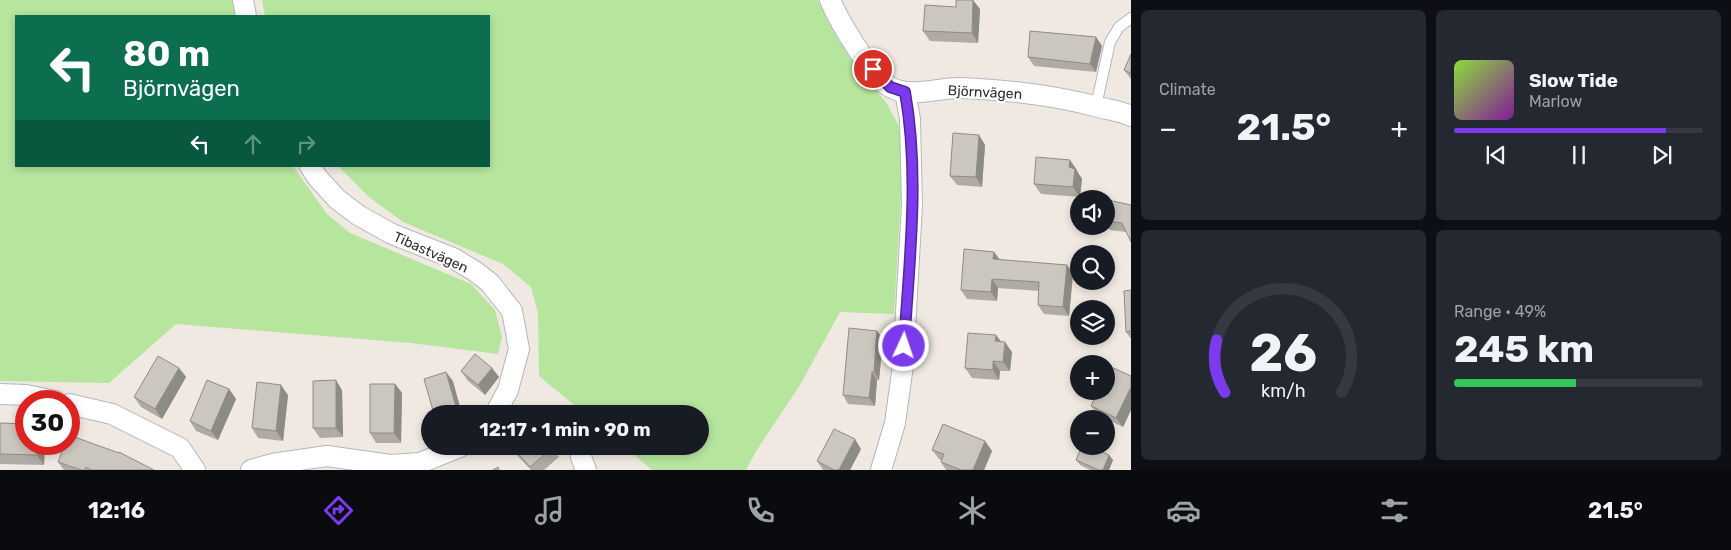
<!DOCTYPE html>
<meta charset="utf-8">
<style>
:root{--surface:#171b24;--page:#242831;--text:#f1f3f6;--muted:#9ea1a6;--line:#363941;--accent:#7c3aed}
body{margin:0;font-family:Rubik,sans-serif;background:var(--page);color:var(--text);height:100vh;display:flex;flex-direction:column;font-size:19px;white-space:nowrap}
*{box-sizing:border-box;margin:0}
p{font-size:16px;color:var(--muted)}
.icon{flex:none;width:28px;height:28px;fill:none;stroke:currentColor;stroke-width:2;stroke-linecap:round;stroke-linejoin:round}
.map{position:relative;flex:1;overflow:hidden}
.side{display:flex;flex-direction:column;gap:10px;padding:10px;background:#0d0f14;width:600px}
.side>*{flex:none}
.guide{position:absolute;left:15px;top:15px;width:475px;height:152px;border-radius:0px;box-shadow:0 2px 8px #0003;background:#0b6e4f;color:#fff;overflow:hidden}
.controls{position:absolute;left:1070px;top:190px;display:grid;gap:10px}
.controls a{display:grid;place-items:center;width:45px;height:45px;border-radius:50%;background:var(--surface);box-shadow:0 2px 8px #0003;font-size:25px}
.speed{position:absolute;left:15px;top:390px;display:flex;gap:10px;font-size:25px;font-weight:700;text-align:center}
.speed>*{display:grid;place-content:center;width:65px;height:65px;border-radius:50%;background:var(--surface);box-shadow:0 2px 8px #0003;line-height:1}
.speed .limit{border:8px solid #d22;background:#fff;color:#111}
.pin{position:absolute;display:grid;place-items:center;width:42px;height:42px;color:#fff;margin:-21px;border:2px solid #fff;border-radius:50%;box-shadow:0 1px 5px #0007}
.me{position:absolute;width:55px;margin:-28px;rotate:3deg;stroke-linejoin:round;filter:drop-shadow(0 0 4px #0008)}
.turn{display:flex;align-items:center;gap:18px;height:105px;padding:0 25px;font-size:22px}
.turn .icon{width:65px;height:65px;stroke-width:2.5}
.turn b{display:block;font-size:35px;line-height:42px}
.lanes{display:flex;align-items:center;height:48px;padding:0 25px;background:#0003;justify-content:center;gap:25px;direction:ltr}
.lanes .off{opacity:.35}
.big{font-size:38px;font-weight:700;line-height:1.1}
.side .card{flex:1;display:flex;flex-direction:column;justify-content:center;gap:8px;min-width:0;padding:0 18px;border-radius:8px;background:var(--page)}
.side .dial{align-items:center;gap:0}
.dial svg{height:130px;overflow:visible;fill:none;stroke:var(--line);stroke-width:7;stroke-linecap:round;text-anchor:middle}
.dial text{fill:var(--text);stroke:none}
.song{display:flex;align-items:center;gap:15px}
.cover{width:60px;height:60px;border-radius:8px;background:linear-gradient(135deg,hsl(90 70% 55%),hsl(290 70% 35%))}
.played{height:5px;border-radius:2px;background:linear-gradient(90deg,var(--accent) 85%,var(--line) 85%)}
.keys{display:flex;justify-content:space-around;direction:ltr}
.heat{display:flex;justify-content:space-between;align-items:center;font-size:28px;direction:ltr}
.charge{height:8px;border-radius:4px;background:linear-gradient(90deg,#34c759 49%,var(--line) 0)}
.side .tiles{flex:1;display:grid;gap:10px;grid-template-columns:repeat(2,1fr)}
.trip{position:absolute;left:421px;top:405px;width:288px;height:50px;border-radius:25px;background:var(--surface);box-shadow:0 2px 8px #0003;font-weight:700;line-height:50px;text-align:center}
.tab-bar{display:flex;height:80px;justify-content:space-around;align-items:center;background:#090b0e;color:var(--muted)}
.tab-bar .icon{width:35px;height:35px}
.tab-bar .active{color:var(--accent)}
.tab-bar b{font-size:22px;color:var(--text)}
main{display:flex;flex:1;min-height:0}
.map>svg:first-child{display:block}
.green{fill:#b6e59e}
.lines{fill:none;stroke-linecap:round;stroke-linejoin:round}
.lane-casing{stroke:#b4b7c1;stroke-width:12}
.street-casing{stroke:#b4b7c1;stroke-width:22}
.lane{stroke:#fff;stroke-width:10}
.street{stroke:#fff;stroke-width:20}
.wall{fill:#afaba4}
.shaded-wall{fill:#8e8b86}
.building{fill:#cbc7bf;stroke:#8e8b86}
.route-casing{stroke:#51269a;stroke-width:12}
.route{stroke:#7c3aed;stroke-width:9}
.labels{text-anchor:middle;stroke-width:4.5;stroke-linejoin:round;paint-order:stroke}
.street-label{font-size:14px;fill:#2e2e2e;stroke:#fff}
</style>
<main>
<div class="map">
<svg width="1131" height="470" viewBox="0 0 1131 470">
<rect width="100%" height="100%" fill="#efe9e1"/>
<!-- green -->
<path class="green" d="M0 0H234L237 16H16V166H293L327 214 350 233 471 284 495 310 502 337 498 354 411 343 176 324 109 383 0 381Z
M262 0H818L839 41 887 104 899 126 903 161 894 314 840 312 800 385 756 451 746 470H652L624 446H700V414H585L539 376 538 313 531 287 503 264 403 222 369 197 338 166H489V16H265Z"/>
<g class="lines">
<defs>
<path id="lane" d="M1096 106 1110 42 1119 27 1131 18"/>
<path id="street" d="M243 0 246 16
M830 0C839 21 871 76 890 87 911 99 939 87 962 88 1008 90 1054 95 1098 107 1109 110 1121 111 1131 116
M310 166 317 177 337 199 358 215 392 234 453 258 476 272 490 283 512 311 519 349 508 390 495 414
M0 394 26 395 55 401
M69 404 112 414 180 448 195 470
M581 457 586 470
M251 470 272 464 327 456 390 465 420 463 462 446
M881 470 895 423 903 365 912 205 910 119 905 92"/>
</defs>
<!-- lane casing -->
<use href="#lane" class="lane-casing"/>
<!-- street casing -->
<use href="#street" class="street-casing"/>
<!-- lane -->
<use href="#lane" class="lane"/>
<!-- street -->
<use href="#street" class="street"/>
</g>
<!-- wall -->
<path class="wall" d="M956 7 980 9 978 43 930 41 923 31Z
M1096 37 1102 46 1096 72 1034 66 1028 57Z
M1131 54V79L1124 70Z
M979 135 985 145 982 187 957 185 950 176Z
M1077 170V171L1082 179 1080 197 1041 194 1034 184Z
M1131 205 1126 232 1110 230 1106 224V208Z
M994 252 1000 260 1067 265 1073 274 1069 316 1044 314 1038 305 1039 291 998 288 997 301 967 299 961 290Z
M1131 290V339L1126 332Z
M877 331 883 339 879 380H877L875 406 848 404 843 395Z
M1001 342 1012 352 1010 371H1000L999 380 972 378 965 368Z
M179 368 186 377 162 419 141 407 134 397Z
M492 368 499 377 485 395 468 381 461 371Z
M1131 376V410L1123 427 1098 415 1091 406Z
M395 384 402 393 401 443H376L370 433Z
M229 389 236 399 218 440 196 431 190 421Z
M342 390 343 437 320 438 313 428Z
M288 395 283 441 258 438 252 428Z
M0 423 45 444 44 465 0 464Z
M985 441 992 451 984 470H946L941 462V460L939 459 932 450Z
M511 446H551L559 457 544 470H531L517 455Z
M861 449 850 470H823L817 461Z
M1109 455 1113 460 1109 470H1090L1080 465 1076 460Z
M58 462 154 470H64Z"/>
<!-- shaded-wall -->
<path class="shaded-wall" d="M973 0 980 9 978 43 972 33Z
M1096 37 1102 46 1096 72 1090 64Z
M979 135 985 145 982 187 976 177Z
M1070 160 1077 170V171L1082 179 1080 197 1073 187 1069 167Z
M994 252 1000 260 993 259Z
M1067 265 1073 274 1069 316 1063 307Z
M992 279 998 288 997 301 991 292Z
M877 331 883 339 879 380 874 372Z
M996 335 1003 344 995 341Z
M1005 342 1012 352 1010 371 1003 362Z
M993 361 1000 371 999 380 993 370Z
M179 368 186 377 162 419 155 409Z
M492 368 499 377 485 395 478 385Z
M446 372 453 381 462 414H458Z
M872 372 877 380 875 406 869 398Z
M336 380 342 390 343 437 336 428Z
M395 384 402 393 401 443 394 433Z
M281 385 288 395 283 441 276 431Z
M1131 387V410L1123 427 1116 418Z
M229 389 236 399 218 440 211 431Z
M855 439 861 449 850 470H839Z
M985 441 992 451 984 470H973Z
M37 444H45L44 465 37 455Z
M1109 455 1113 460 1109 470H1103Z"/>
<!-- building -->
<path class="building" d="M956 0H973L972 33 923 31 925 5 956 7Z
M1030 31 1096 37 1090 64 1028 57Z
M1131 54V73L1124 70Z
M953 133 979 135 976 177 950 176Z
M1036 157 1070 160 1069 167 1075 169 1073 187 1034 184Z
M1108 200 1131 205V242L1122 223 1106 221V208Z
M964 249 994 252 993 259 1067 265 1063 307 1038 305 1039 282 992 279 991 292 961 290Z
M1131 290V331L1126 332 1124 291Z
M849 328 877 331 874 372H872L869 398 843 395Z
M968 333 996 335 995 341 1005 342 1003 362 993 361V370L965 368Z
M475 354 492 368 478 385 461 371Z
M158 356 179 368 155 409 134 397Z
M1109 366 1131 376V387L1116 418 1091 406 1098 391H1106V373Z
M446 372 458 414H434L424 379Z
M207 380 229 389 211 431 190 421Z
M336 380V428H313V381Z
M257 382 281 385 276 431 252 428Z
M370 384H395L394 433H370Z
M0 423 26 424V444H37V455L0 454Z
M943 424 985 441 973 470H961L941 462 944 454 932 450Z
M834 429 855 439 839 470H834L817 461Z
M69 435 119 453V452L154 470H91L86 467 85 470H81L58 462 65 444H69Z
M511 446H551L552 448 530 467Z
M1082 446H1089L1109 455 1103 470H1099L1076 460Z
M498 467 499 470H493Z"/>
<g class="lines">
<defs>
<path id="route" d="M873 69 890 87 905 92C920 176 909 263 904 346"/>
</defs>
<!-- route casing -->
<use href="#route" class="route-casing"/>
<!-- route -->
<use href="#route" class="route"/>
</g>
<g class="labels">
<!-- street labels -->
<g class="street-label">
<text transform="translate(985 92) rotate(3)" y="5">Björnvägen</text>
<text transform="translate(431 252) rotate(24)" y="5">Tibastvägen</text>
</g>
</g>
</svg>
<div class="controls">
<a><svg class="icon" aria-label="sound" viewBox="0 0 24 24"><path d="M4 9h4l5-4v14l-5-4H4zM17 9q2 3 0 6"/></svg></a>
<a><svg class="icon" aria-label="search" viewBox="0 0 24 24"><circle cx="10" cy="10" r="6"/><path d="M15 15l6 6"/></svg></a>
<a><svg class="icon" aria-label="layers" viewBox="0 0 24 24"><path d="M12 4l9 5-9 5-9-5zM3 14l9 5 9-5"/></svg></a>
<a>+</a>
<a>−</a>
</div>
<div class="speed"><div class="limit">30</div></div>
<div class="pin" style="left:873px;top:69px;background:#d93025"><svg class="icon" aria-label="arrive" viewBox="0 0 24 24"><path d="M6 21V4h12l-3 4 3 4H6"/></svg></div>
<svg class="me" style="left:904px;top:346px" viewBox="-20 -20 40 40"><circle r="17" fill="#7c3aed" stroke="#fff" stroke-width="3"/><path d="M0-11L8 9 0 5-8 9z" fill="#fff"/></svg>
<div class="trip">12:17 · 1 min · 90 m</div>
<div class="guide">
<div class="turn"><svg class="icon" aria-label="left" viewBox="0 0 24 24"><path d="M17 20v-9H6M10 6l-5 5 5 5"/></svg><div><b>80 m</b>Björnvägen</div></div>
<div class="lanes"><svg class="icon" aria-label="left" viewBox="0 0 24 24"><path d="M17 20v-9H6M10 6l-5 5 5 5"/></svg><svg class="icon off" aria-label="ahead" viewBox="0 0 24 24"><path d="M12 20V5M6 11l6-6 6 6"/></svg><svg class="icon off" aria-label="right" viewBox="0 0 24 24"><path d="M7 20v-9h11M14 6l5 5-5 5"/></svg></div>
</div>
</div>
<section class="side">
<div class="tiles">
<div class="card"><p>Climate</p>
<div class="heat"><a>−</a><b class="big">21.5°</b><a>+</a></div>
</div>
<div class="card">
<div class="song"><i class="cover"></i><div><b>Slow Tide</b><p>Marlow</p></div></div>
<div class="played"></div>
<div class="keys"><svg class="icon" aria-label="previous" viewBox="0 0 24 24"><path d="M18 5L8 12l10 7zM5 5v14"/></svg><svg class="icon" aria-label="pause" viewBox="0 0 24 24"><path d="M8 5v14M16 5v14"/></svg><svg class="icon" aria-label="next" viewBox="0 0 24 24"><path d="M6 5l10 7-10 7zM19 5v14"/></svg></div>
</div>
<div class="card dial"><svg viewBox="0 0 100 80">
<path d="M14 69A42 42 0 1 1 86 69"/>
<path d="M14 69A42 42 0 0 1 9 37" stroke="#7c3aed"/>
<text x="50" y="56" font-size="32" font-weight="700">26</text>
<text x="50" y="72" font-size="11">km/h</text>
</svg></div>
<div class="card"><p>Range · 49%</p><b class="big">245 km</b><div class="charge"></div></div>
</div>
</section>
</main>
<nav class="tab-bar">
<b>12:16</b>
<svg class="icon active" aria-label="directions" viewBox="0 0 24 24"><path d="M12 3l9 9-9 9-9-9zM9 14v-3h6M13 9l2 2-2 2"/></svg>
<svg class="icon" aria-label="music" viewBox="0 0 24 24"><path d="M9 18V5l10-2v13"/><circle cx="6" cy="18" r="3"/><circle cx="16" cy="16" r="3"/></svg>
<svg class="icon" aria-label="phone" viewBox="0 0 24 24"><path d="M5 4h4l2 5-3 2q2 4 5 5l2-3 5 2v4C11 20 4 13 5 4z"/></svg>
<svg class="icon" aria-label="climate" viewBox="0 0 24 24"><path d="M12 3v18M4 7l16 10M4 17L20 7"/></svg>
<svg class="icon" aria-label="car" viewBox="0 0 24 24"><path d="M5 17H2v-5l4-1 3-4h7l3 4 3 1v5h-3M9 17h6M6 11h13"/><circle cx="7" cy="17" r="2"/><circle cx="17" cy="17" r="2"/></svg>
<svg class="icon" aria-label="filters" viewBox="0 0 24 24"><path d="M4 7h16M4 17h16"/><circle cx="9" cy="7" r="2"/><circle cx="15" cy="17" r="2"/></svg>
<b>21.5°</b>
</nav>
